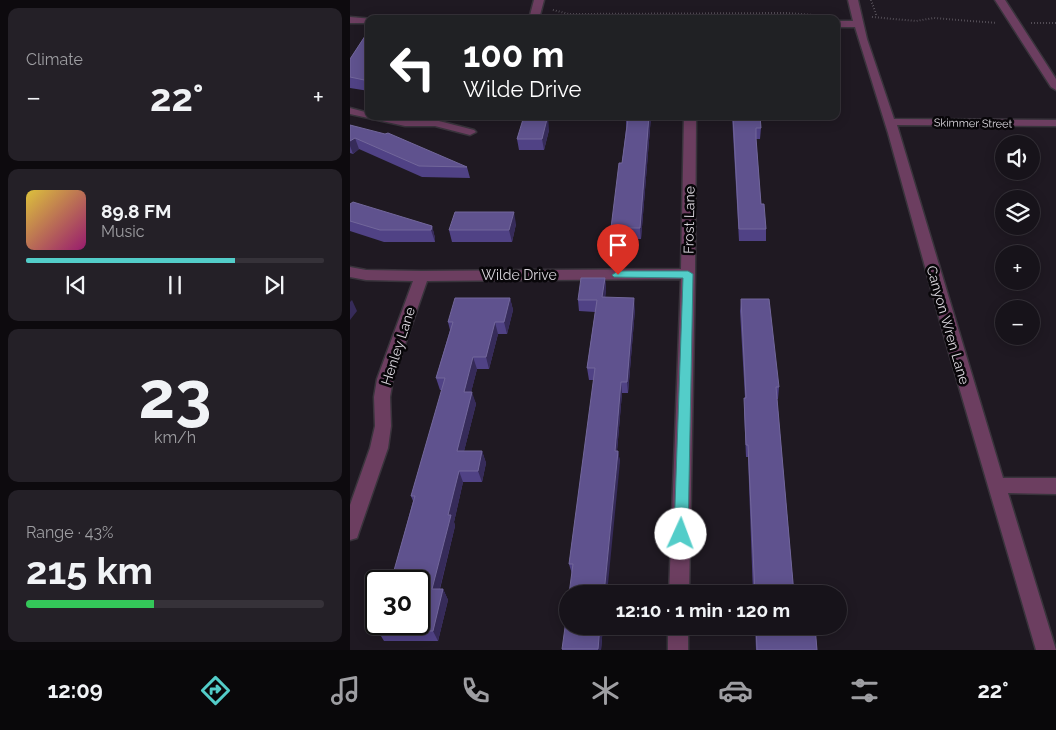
<!DOCTYPE html>
<meta charset="utf-8">
<style>
:root{--surface:#17131a;--page:#242027;--text:#f1f3f6;--muted:#9e9ea2;--line:#363239;--accent:#53cdc9}
body{margin:0;font-family:Raleway,sans-serif;background:var(--page);color:var(--text);height:100vh;display:flex;flex-direction:column;font-size:19px;white-space:nowrap}
*{box-sizing:border-box;margin:0}
p{font-size:16px;color:var(--muted)}
.icon{flex:none;width:28px;height:28px;fill:none;stroke:currentColor;stroke-width:2;stroke-linecap:round;stroke-linejoin:round}
.map{position:relative;flex:1;overflow:hidden}
.panel{display:flex;flex-direction:column;gap:8px;padding:8px;background:#0d0a0e;width:350px}
.panel>*{flex:none}
.hud{position:absolute;left:15px;top:15px;width:475px;height:105px;border-radius:10px;box-shadow:0 2px 12px #0003,0 0 0 1px var(--line);background:#202124;color:#fff;overflow:hidden}
.buttons{position:absolute;left:645px;top:135px;display:grid;gap:10px}
.buttons a{display:grid;place-items:center;width:45px;height:45px;border-radius:50%;background:var(--surface);box-shadow:0 2px 12px #0003,0 0 0 1px var(--line);font-size:25px}
.speed{position:absolute;left:15px;top:570px;display:flex;gap:10px;font-size:25px;font-weight:700;text-align:center}
.speed>*{display:grid;place-content:center;width:65px;height:65px;border-radius:50%;background:var(--surface);box-shadow:0 2px 12px #0003,0 0 0 1px var(--line);line-height:1}
.speed .limit{border:2px solid #111;border-radius:8px;background:#fff;color:#111}
.pin{position:absolute;display:grid;place-items:center;width:42px;height:42px;color:#fff;margin:-51px -21px;border-radius:50% 50% 50% 0;rotate:-45deg;box-shadow:0 0 5px #0007}
.pin .icon{rotate:45deg}
.me{position:absolute;width:55px;margin:-28px;rotate:2deg;stroke-linejoin:round;filter:drop-shadow(0 0 4px #0008)}
.turn{display:flex;align-items:center;gap:18px;height:105px;padding:0 15px;font-size:22px}
.turn .icon{width:65px;height:65px;stroke-width:2.5}
.turn b{display:block;font-size:35px;line-height:42px}
.big{font-size:38px;font-weight:700;line-height:1.1}
.panel .widget{flex:1;display:flex;flex-direction:column;justify-content:center;gap:8px;min-width:0;padding:0 18px;border-radius:10px;background:var(--page)}
.panel .dial{align-items:center;gap:0}
.dial b{font-size:65px;line-height:1}
.song{display:flex;align-items:center;gap:15px}
.cover{width:60px;height:60px;border-radius:8px;background:linear-gradient(135deg,hsl(50 70% 55%),hsl(320 70% 35%))}
.played{height:5px;border-radius:2px;background:linear-gradient(90deg,var(--accent) 70%,var(--line) 70%)}
.keys{display:flex;justify-content:space-around;direction:ltr}
.heat{display:flex;justify-content:space-between;align-items:center;font-size:28px;direction:ltr}
.charge{height:8px;border-radius:4px;background:linear-gradient(90deg,#34c759 43%,var(--line) 0)}
.trip{position:absolute;left:209px;top:585px;width:288px;height:50px;border-radius:25px;background:var(--surface);box-shadow:0 2px 12px #0003,0 0 0 1px var(--line);font-weight:700;line-height:50px;text-align:center}
.tabs{display:flex;height:80px;justify-content:space-around;align-items:center;background:#09080a;color:var(--muted)}
.tabs .icon{width:35px;height:35px}
.tabs .active{color:var(--accent)}
.tabs b{font-size:22px;color:var(--text)}
main{display:flex;flex:1;min-height:0}
.map>svg:first-child{display:block}
.lines{fill:none;stroke-linecap:round;stroke-linejoin:round}
.street-casing{stroke:#39343c;stroke-width:3}
.path{stroke:#837e86;stroke-width:2;stroke-dasharray:0.5 2.5;stroke-linecap:butt}
.street{fill:#6c3e60;fill-rule:evenodd}
.wall{fill:#504285}
.shaded-wall{fill:#362b59}
.building{fill:#5f528e;stroke:#72679b}
.route{fill:#53cdc9;stroke:#368583}
.labels{text-anchor:middle;stroke-width:5;stroke-linejoin:round;paint-order:stroke}
.far-street-label{font-size:11px;fill:#dcd8df;stroke:#080609}
.street-label{font-size:14px;fill:#dcd8df;stroke:#080609}
</style>
<main>
<section class="panel">
<div class="widget"><p>Climate</p>
<div class="heat"><a>−</a><b class="big">22°</b><a>+</a></div>
</div>
<div class="widget">
<div class="song"><i class="cover"></i><div><b>89.8 FM</b><p>Music</p></div></div>
<div class="played"></div>
<div class="keys"><svg class="icon" aria-label="previous" viewBox="0 0 24 24"><path d="M18 5L8 12l10 7zM5 5v14"/></svg><svg class="icon" aria-label="pause" viewBox="0 0 24 24"><path d="M8 5v14M16 5v14"/></svg><svg class="icon" aria-label="next" viewBox="0 0 24 24"><path d="M6 5l10 7-10 7zM19 5v14"/></svg></div>
</div>
<div class="widget dial"><b>23</b><p>km/h</p></div>
<div class="widget"><p>Range · 43%</p><b class="big">215 km</b><div class="charge"></div></div>
</section>
<div class="map">
<svg width="706" height="650" viewBox="0 0 706 650">
<rect width="100%" height="100%" fill="#1f1922"/>
<g class="lines">
<defs>
<path id="street" d="M184 0H194L189 19H179Z
M498 0H508L517 39 544 119 706 120V126L547 125 653 478H706V494L658 493 706 650H686L595 339 538 133 505 27H486V21H503Z
M645 0H655L706 79V90L701 87Z
M0 17 23 19H19V23H0Z
M0 108 19 113V116H39L55 120H85L124 130 126 132 120 135 85 126H55L0 114Z
M334 116H346L345 274 339 594H319L331 279 77 281 43 379 40 397 41 426 38 448 9 532 7 538 0 540V505L20 448 25 426 24 397 27 379 63 281 16 280 0 277V267L16 270 72 271 331 269Z
M318 626H338V650H318Z"/>
</defs>
<!-- street casing -->
<use href="#street" class="street-casing"/>
<!-- path -->
<path class="path" d="M521 0 527 17
M203 10 219 14 438 13 478 16
M522 17 566 21 584 18 647 23
M681 23H706"/>
<!-- street -->
<use href="#street" class="street"/>
</g>
<!-- wall -->
<path class="wall" d="M19 30V91L0 88V59Z
M301 116 291 239H262L261 228 272 163 276 129V119Z
M382 116H410L411 128 410 139H406L411 204 416 229V241H389Z
M0 125 117 167 120 178 72 177 9 149 3 154 0 153Z
M199 130 194 150H169L167 139Z
M0 204 82 226 85 238V242H34L0 231Z
M166 224 162 242H102L99 230Z
M255 278 256 290 255 297 285 309 278 393H272L267 451H268L270 462 222 574 219 564 244 380H239L237 368 245 312 229 311 228 300Z
M160 298 163 310 157 334H148L139 369H127L121 392 126 404 114 451H132L136 463 132 482H113L104 522 105 526 90 589H93L98 600 88 641H34L28 631 63 501 61 496 92 390H90L86 378 100 330 98 322Z
M391 299 429 387 428 399H427L444 594H403L398 457H396L394 409 395 398 390 311Z
M253 626 251 650H212V649Z
M405 626H465L467 650H406Z"/>
<!-- shaded-wall -->
<path class="shaded-wall" d="M197 116H198L199 130 194 150 192 139Z
M299 116H301L291 239 290 228Z
M5 138 9 149 3 154 0 146V141Z
M164 212 166 224 162 242 159 230Z
M82 226 85 238V242L81 230Z
M255 278 256 290 254 309 252 297Z
M160 298 163 310 157 334 154 322Z
M284 298 285 309 278 393 277 382Z
M2 300 7 311 0 320V302Z
M145 322 148 334 139 369 136 357Z
M123 357 127 369 118 404 114 392Z
M271 382 272 393 266 462 265 451Z
M122 392 126 404 111 463 107 451Z
M132 451 136 463 132 482 128 471Z
M268 451 270 462 257 594H254Z
M109 471 113 482 104 522 105 526 87 600 82 589 98 515Z
M93 589 98 600 88 641 83 631Z
M250 626H253L251 650H248Z"/>
<!-- building -->
<path class="building" d="M19 30V81L0 77V59Z
M174 116H197V119L192 139H167Z
M276 116H299L290 228H261L269 163H272L278 119H276Z
M383 116H410L411 128H406V138L411 204H414L416 229H389Z
M0 125 35 134 38 133 117 167 69 166 5 138 0 141Z
M3 202 82 226 81 230H30L0 221V204Z
M105 212H164L159 230H99Z
M231 278H255L252 297 284 298 277 382H271L265 451H268L254 594H219L223 564H219L245 368H237L247 300H228Z
M105 298H160L154 322H145L136 357H123L114 392H122L107 451H132L128 471H109L98 515H101L82 589H93L83 631H28L30 624H69V581H41L65 496H61L95 378H86L103 322H98Z
M391 299H419L429 387H426L444 594H405L398 445H396L394 398H396Z
M218 606V626H250L248 649H212Z
M406 626H465L467 650H407Z"/>
<!-- route -->
<path class="route" d="M268 271H338L343 274 338 534 336 538 331 540 326 538 324 534 333 278 264 277 262 275Z"/>
<g class="labels">
<!-- far-street labels -->
<g class="far-street-label">
<text transform="translate(623 123) rotate(1)" y="4">Skimmer Street</text>
</g>
<!-- street labels -->
<g class="street-label">
<text transform="translate(339 220) rotate(-89)" y="5">Frost Lane</text>
<text x="169" y="280">Wilde Drive</text>
<text transform="translate(598 325) rotate(74)" y="5">Canyon Wren Lane</text>
<text transform="translate(48 346) rotate(-72)" y="5">Henley Lane</text>
</g>
</g>
</svg>
<div class="buttons">
<a><svg class="icon" aria-label="sound" viewBox="0 0 24 24"><path d="M4 9h4l5-4v14l-5-4H4zM17 9q2 3 0 6"/></svg></a>
<a><svg class="icon" aria-label="layers" viewBox="0 0 24 24"><path d="M12 4l9 5-9 5-9-5zM3 14l9 5 9-5"/></svg></a>
<a>+</a>
<a>−</a>
</div>
<div class="speed"><div class="limit">30</div></div>
<div class="pin" style="left:268px;top:275px;background:#d93025"><svg class="icon" aria-label="arrive" viewBox="0 0 24 24"><path d="M6 21V4h12l-3 4 3 4H6"/></svg></div>
<svg class="me" style="left:331px;top:534px" viewBox="-20 -20 40 40"><circle r="19" fill="#fff"/><path d="M0-13L10 11 0 6-10 11z" fill="#53cdc9"/></svg>
<div class="trip">12:10 · 1 min · 120 m</div>
<div class="hud">
<div class="turn"><svg class="icon" aria-label="left" viewBox="0 0 24 24"><path d="M17 20v-9H6M10 6l-5 5 5 5"/></svg><div><b>100 m</b>Wilde Drive</div></div>
</div>
</div>
</main>
<nav class="tabs">
<b>12:09</b>
<svg class="icon active" aria-label="directions" viewBox="0 0 24 24"><path d="M12 3l9 9-9 9-9-9zM9 14v-3h6M13 9l2 2-2 2"/></svg>
<svg class="icon" aria-label="music" viewBox="0 0 24 24"><path d="M9 18V5l10-2v13"/><circle cx="6" cy="18" r="3"/><circle cx="16" cy="16" r="3"/></svg>
<svg class="icon" aria-label="phone" viewBox="0 0 24 24"><path d="M5 4h4l2 5-3 2q2 4 5 5l2-3 5 2v4C11 20 4 13 5 4z"/></svg>
<svg class="icon" aria-label="climate" viewBox="0 0 24 24"><path d="M12 3v18M4 7l16 10M4 17L20 7"/></svg>
<svg class="icon" aria-label="car" viewBox="0 0 24 24"><path d="M5 17H2v-5l4-1 3-4h7l3 4 3 1v5h-3M9 17h6M6 11h13"/><circle cx="7" cy="17" r="2"/><circle cx="17" cy="17" r="2"/></svg>
<svg class="icon" aria-label="filters" viewBox="0 0 24 24"><path d="M4 7h16M4 17h16"/><circle cx="9" cy="7" r="2"/><circle cx="15" cy="17" r="2"/></svg>
<b>22°</b>
</nav>
